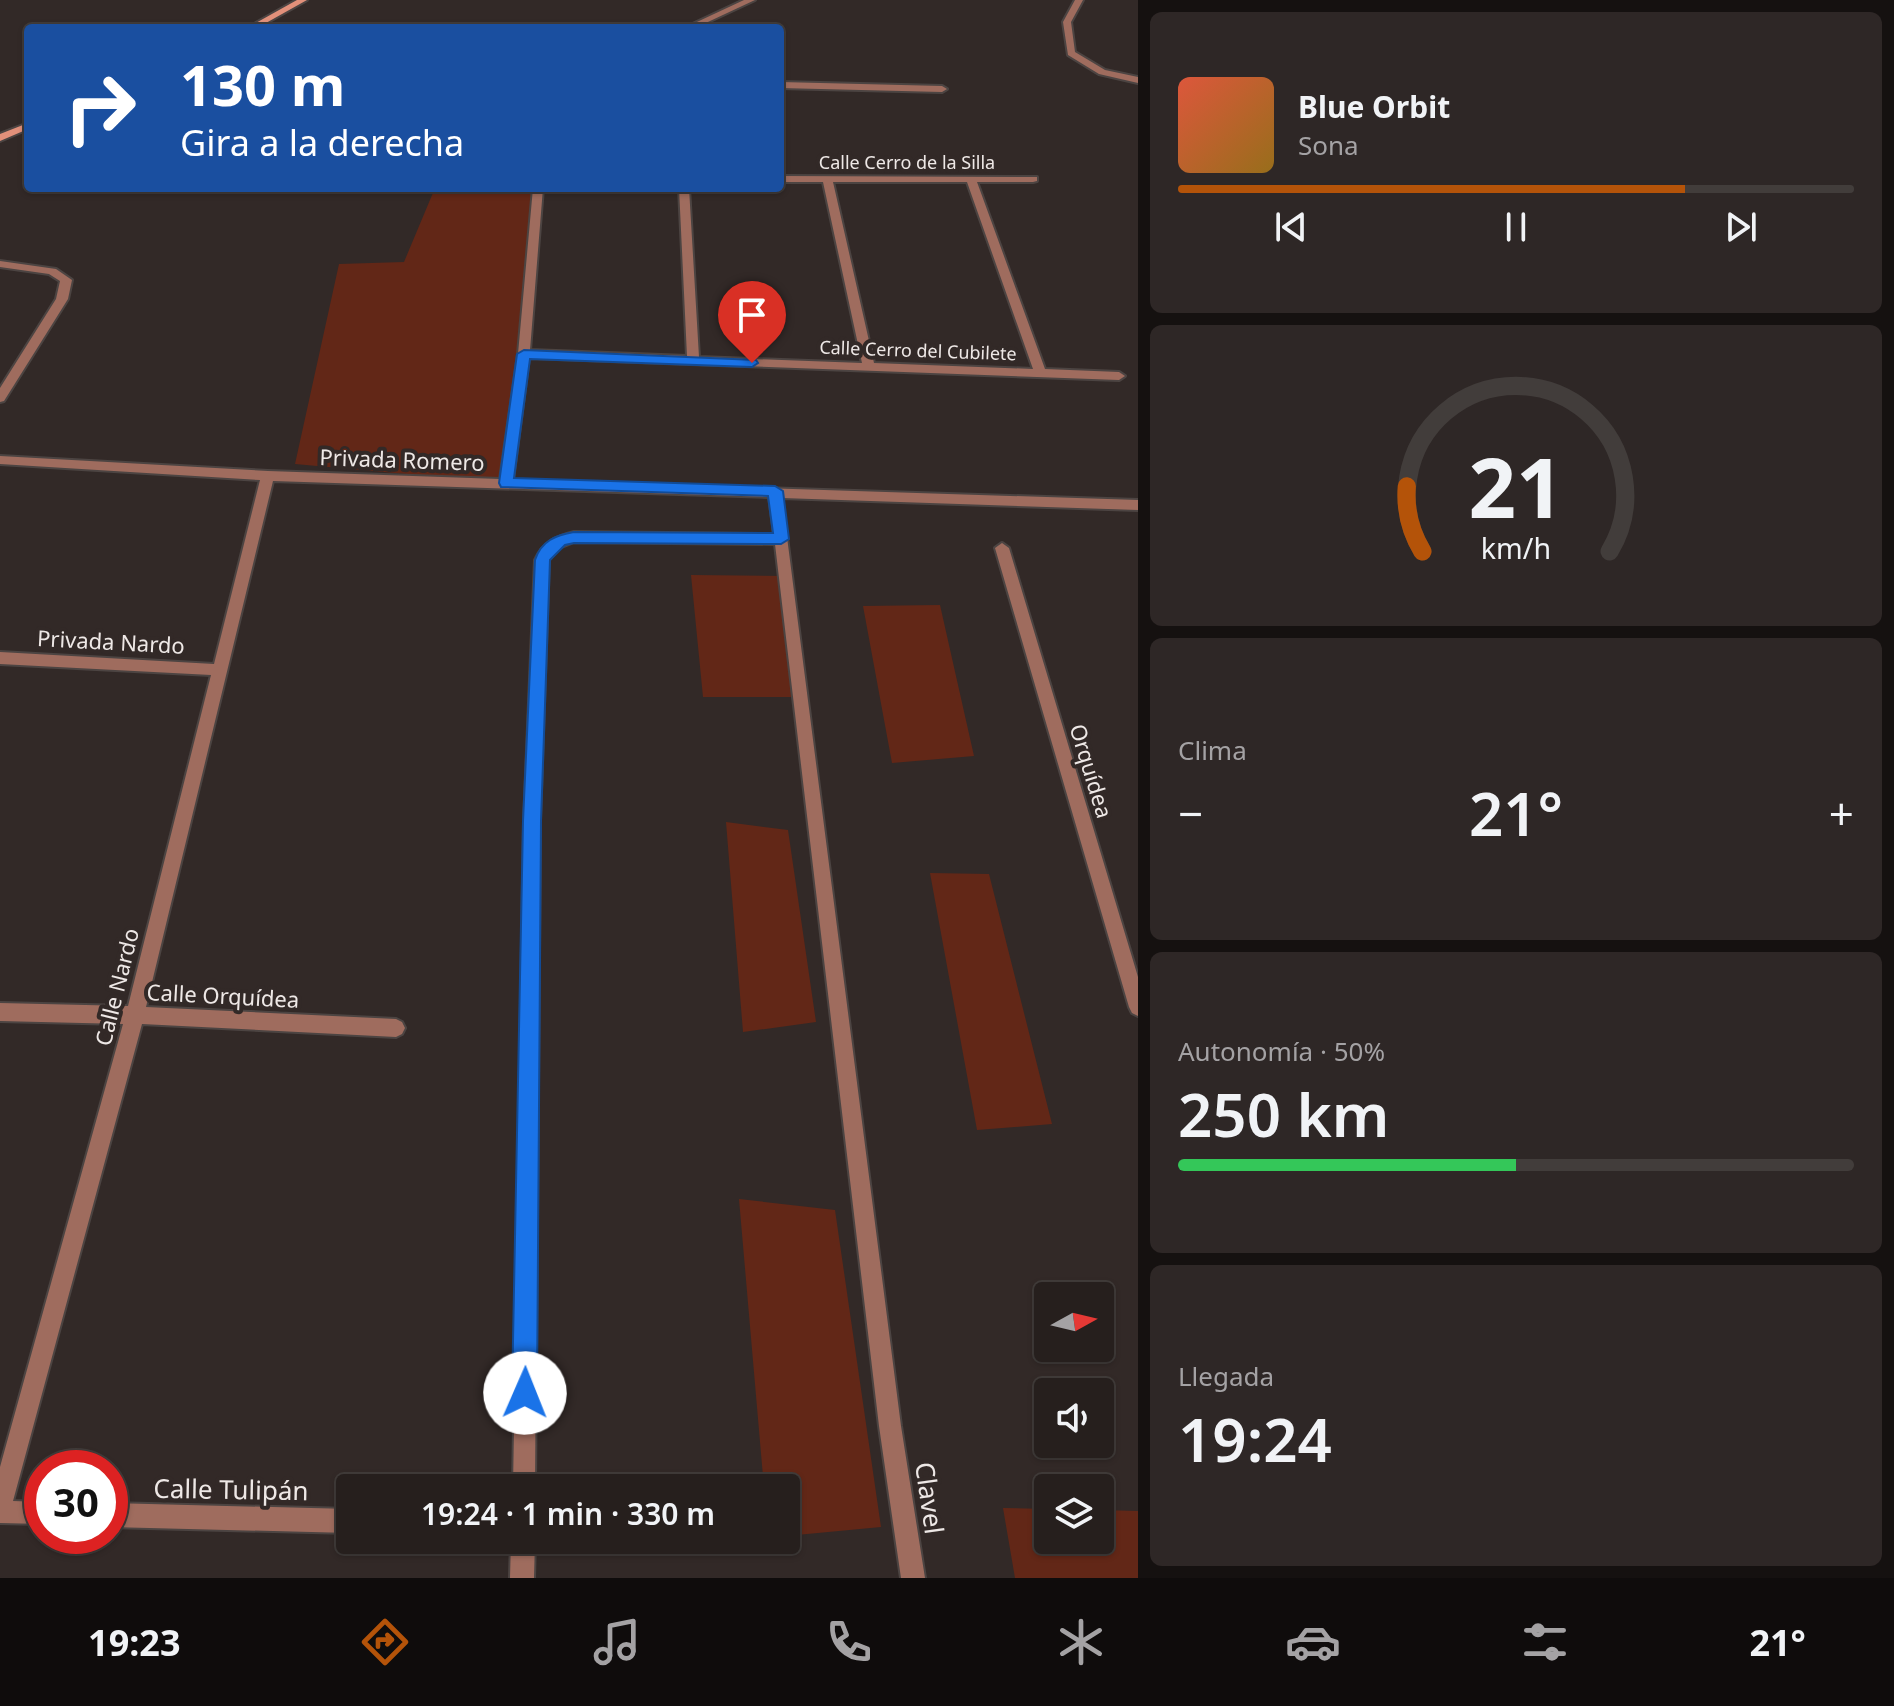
<!DOCTYPE html>
<html lang="es">
<meta charset="utf-8">
<style>
:root{--surface:#261f1d;--page:#2e2726;--text:#f1f3f6;--muted:#a4a2a4;--line:#423d3b;--accent:#b45309}
body{margin:0;font-family:"Noto Sans",sans-serif;background:var(--page);color:var(--text);height:100vh;display:flex;flex-direction:column;font-size:30px;white-space:nowrap}
*{box-sizing:border-box;margin:0}
p{font-size:26px;color:var(--muted)}
.icon{flex:none;width:44px;height:44px;fill:none;stroke:currentColor;stroke-width:2;stroke-linecap:round;stroke-linejoin:round}
.map{position:relative;flex:1;overflow:hidden}
.sheet{display:flex;flex-direction:column;gap:12px;padding:12px;background:#151110;width:756px}
.sheet>*{flex:none}
.guide{position:absolute;left:24px;top:24px;width:760px;height:168px;border-radius:8px;box-shadow:0 2px 6px #0004,0 0 0 2px var(--line);background:#1a4fa0;color:#fff;overflow:hidden}
.needle{width:52px;rotate:82deg}
.tools{position:absolute;left:1034px;top:1282px;display:grid;gap:16px}
.tools a{display:grid;place-items:center;width:80px;height:80px;border-radius:8px;background:var(--surface);box-shadow:0 2px 6px #0004,0 0 0 2px var(--line);font-size:40px}
.speed{position:absolute;left:24px;top:1450px;display:flex;gap:16px;font-size:40px;font-weight:700;text-align:center}
.speed>*{display:grid;place-content:center;width:104px;height:104px;border-radius:50%;background:var(--surface);box-shadow:0 2px 6px #0004,0 0 0 2px var(--line);line-height:1}
.speed .limit{border:12px solid #d22;background:#fff;color:#111}
.pin{position:absolute;display:grid;place-items:center;width:68px;height:68px;color:#fff;margin:-82px -34px;border-radius:50% 50% 50% 0;rotate:-45deg;box-shadow:0 0 8px #0007}
.pin .icon{rotate:45deg}
.me{position:absolute;width:88px;margin:-44px;rotate:1deg;stroke-linejoin:round;filter:drop-shadow(0 0 6px #0008)}
.turn{display:flex;align-items:center;gap:28px;height:168px;padding:0 24px;font-size:36px}
.turn .icon{width:104px;height:104px;stroke-width:2.5}
.turn b{display:block;font-size:56px;line-height:68px}
.big{font-size:60px;font-weight:600;line-height:1.1}
.sheet .tile{flex:1;display:flex;flex-direction:column;justify-content:center;gap:12px;min-width:0;padding:0 28px;border-radius:12px;background:var(--page)}
.sheet .dial{align-items:center;gap:0}
.dial svg{height:208px;overflow:visible;fill:none;stroke:var(--line);stroke-width:7;stroke-linecap:round;text-anchor:middle}
.dial text{fill:var(--text);stroke:none}
.song{display:flex;align-items:center;gap:24px}
.cover{width:96px;height:96px;border-radius:12px;background:linear-gradient(135deg,hsl(10 70% 55%),hsl(40 70% 35%))}
.played{height:8px;border-radius:4px;background:linear-gradient(90deg,var(--accent) 75%,var(--line) 75%)}
.keys{display:flex;justify-content:space-around;direction:ltr}
.heat{display:flex;justify-content:space-between;align-items:center;font-size:44px;direction:ltr}
.charge{height:12px;border-radius:6px;background:linear-gradient(90deg,#34c759 50%,var(--line) 0)}
.trip{position:absolute;left:336px;top:1474px;width:464px;height:80px;border-radius:8px;background:var(--surface);box-shadow:0 2px 6px #0004,0 0 0 2px var(--line);font-weight:600;line-height:80px;text-align:center}
.dock{display:flex;height:128px;justify-content:space-around;align-items:center;background:#0f0c0c;color:var(--muted)}
.dock .icon{width:56px;height:56px}
.dock .on{color:var(--accent)}
.dock b{font-size:36px;color:var(--text)}
main{display:flex;flex:1;min-height:0}
.map>svg:first-child{display:block}
.green{fill:#622717}
.lines{fill:none;stroke-linecap:round;stroke-linejoin:round}
.lane-casing{stroke:#4c4442;stroke-width:4}
.street-casing{stroke:#4c4442;stroke-width:4}
.secondary-casing{stroke:#4c4442;stroke-width:4}
.lane{fill:#9f6c5e;fill-rule:evenodd}
.street{fill:#9f6c5e;fill-rule:evenodd}
.secondary{fill:#e2907a;fill-rule:evenodd}
.route{fill:#1a73e8;stroke:#114b97;stroke-width:2}
.labels{text-anchor:middle;stroke-width:8;stroke-linejoin:round;paint-order:stroke}
.far-street-label{font-size:18px;fill:#eee8e6;stroke:#322927}
.street-label{font-size:22px;fill:#eee8e6;stroke:#322927}
.near-street-label{font-size:26px;fill:#eee8e6;stroke:#322927}
</style>
<main>
<div class="map">
<svg width="1138" height="1578" viewBox="0 0 1138 1578">
<rect width="100%" height="100%" fill="#322927"/>
<!-- green -->
<path class="green" d="M435 188H541L506 483 295 464 339 264 404 262Z
M691 575 786 576 801 697H703Z
M940 605 974 756 892 763 863 606Z
M726 822 788 830 816 1022 743 1032Z
M930 873 989 874 1052 1124 977 1130Z
M739 1199 835 1210 881 1527 786 1536V1488H764Z
M1003 1508 1048 1509V1540H1100V1510L1138 1511V1578H1015Z"/>
<g class="lines">
<defs>
<path id="lane" d="M744 0H755L695 28H684Z
M780 82 942 86 947 89 942 92 780 88Z"/>
<path id="street" d="M1075 0H1083L1071 22 1075 52 1105 70 1138 77V83L1099 74 1068 55 1063 22Z
M780 176 1037 177V181L1033 182H977L1045 369 1119 372 1125 376 1119 380 529 358 513 480 1138 500V510L782 498 901 1426 925 1578H901L879 1426 775 544 574 542 559 548 549 560 540 821 535 1488H513L524 821 535 560C543 542 555 537 574 532L774 534 769 497 273 481 146 1007 396 1019 402 1022 405 1028 402 1034 396 1037 142 1024 13 1501 42 1502V1524L0 1523V1467L123 1024 0 1021V1003L128 1006 211 675 0 664V652L214 664 260 480 0 464V456L268 471 500 479 518 354 533 188H543L530 350 687 356 679 188H689L699 357 862 363 823 182H780ZM833 182H967L1033 369 874 363Z
M0 261 56 269 72 280 68 299 4 401 0 402V388L56 299 60 281 49 274 0 267Z
M1002 543 1009 548 1138 977V1016L1132 1013 1129 1007 995 548Z
M110 1503 350 1509V1533L110 1527Z
M511 1540H535L534 1578H510Z"/>
<path id="secondary" d="M297 0H307L257 28H247Z
M28 123V129L0 141V134Z"/>
</defs>
<!-- lane casing -->
<use href="#lane" class="lane-casing"/>
<!-- street casing -->
<use href="#street" class="street-casing"/>
<!-- secondary casing -->
<use href="#secondary" class="secondary-casing"/>
<!-- lane -->
<use href="#lane" class="lane"/>
<!-- street -->
<use href="#street" class="street"/>
<!-- secondary -->
<use href="#secondary" class="secondary"/>
</g>
<!-- route -->
<path class="route" d="M524 350 756 360 758 363 752 367 530 359 514 478 775 486 783 491 789 539 781 544 574 543 565 545 550 560 541 821 537 1393 534 1401 525 1405 516 1401 512 1393 523 821 535 560C541 541 556 535 574 532L773 533 768 496 501 487 499 483 517 354Z"/>
<g class="labels">
<!-- far-street labels -->
<g class="far-street-label">
<text x="907" y="169">Calle Cerro de la Silla</text>
<text transform="translate(918 351) rotate(2)" y="6">Calle Cerro del Cubilete</text>
</g>
<!-- street labels -->
<g class="street-label">
<text transform="translate(402 460) rotate(2)" y="8">Privada Romero</text>
<text transform="translate(111 642) rotate(3)" y="8">Privada Nardo</text>
<text transform="translate(1091 771) rotate(73)" y="8">Orquídea</text>
<text transform="translate(117 987) rotate(-76)" y="8">Calle Nardo</text>
<text transform="translate(223 996) rotate(3)" y="8">Calle Orquídea</text>
</g>
<!-- near-street labels -->
<g class="near-street-label">
<text transform="translate(231 1490) rotate(1)" y="9">Calle Tulipán</text>
<text transform="translate(929 1498) rotate(82)" y="9">Clavel</text>
</g>
</g>
</svg>
<div class="tools">
<a><svg class="needle" viewBox="-14 -14 28 28"><path d="M0-13l5 13h-10z" fill="#e53935"/><path d="M0 13l5-13h-10z" fill="#a4a2a4"/></svg></a>
<a><svg class="icon" aria-label="sound" viewBox="0 0 24 24"><path d="M4 9h4l5-4v14l-5-4H4zM17 9q2 3 0 6"/></svg></a>
<a><svg class="icon" aria-label="layers" viewBox="0 0 24 24"><path d="M12 4l9 5-9 5-9-5zM3 14l9 5 9-5"/></svg></a>
</div>
<div class="speed"><div class="limit">30</div></div>
<div class="pin" style="left:752px;top:363px;background:#d93025"><svg class="icon" aria-label="arrive" viewBox="0 0 24 24"><path d="M6 21V4h12l-3 4 3 4H6"/></svg></div>
<svg class="me" style="left:525px;top:1393px" viewBox="-20 -20 40 40"><circle r="19" fill="#fff"/><path d="M0-13L10 11 0 6-10 11z" fill="#1a73e8"/></svg>
<div class="trip">19:24 · 1 min · 330 m</div>
<div class="guide">
<div class="turn"><svg class="icon" aria-label="right" viewBox="0 0 24 24"><path d="M7 20v-9h11M14 6l5 5-5 5"/></svg><div><b>130 m</b>Gira a la derecha</div></div>
</div>
</div>
<section class="sheet">
<div class="tile">
<div class="song"><i class="cover"></i><div><b>Blue Orbit</b><p>Sona</p></div></div>
<div class="played"></div>
<div class="keys"><svg class="icon" aria-label="previous" viewBox="0 0 24 24"><path d="M18 5L8 12l10 7zM5 5v14"/></svg><svg class="icon" aria-label="pause" viewBox="0 0 24 24"><path d="M8 5v14M16 5v14"/></svg><svg class="icon" aria-label="next" viewBox="0 0 24 24"><path d="M6 5l10 7-10 7zM19 5v14"/></svg></div>
</div>
<div class="tile dial"><svg viewBox="0 0 100 80">
<path d="M14 69A42 42 0 1 1 86 69"/>
<path d="M14 69A42 42 0 0 1 8 44" stroke="#b45309"/>
<text x="50" y="56" font-size="32" font-weight="700">21</text>
<text x="50" y="72" font-size="11">km/h</text>
</svg></div>
<div class="tile"><p>Clima</p>
<div class="heat"><a>−</a><b class="big">21°</b><a>+</a></div>
</div>
<div class="tile"><p>Autonomía · 50%</p><b class="big">250 km</b><div class="charge"></div></div>
<div class="tile"><p>Llegada</p><b class="big">19:24</b></div>
</section>
</main>
<nav class="dock">
<b>19:23</b>
<svg class="icon on" aria-label="directions" viewBox="0 0 24 24"><path d="M12 3l9 9-9 9-9-9zM9 14v-3h6M13 9l2 2-2 2"/></svg>
<svg class="icon" aria-label="music" viewBox="0 0 24 24"><path d="M9 18V5l10-2v13"/><circle cx="6" cy="18" r="3"/><circle cx="16" cy="16" r="3"/></svg>
<svg class="icon" aria-label="phone" viewBox="0 0 24 24"><path d="M5 4h4l2 5-3 2q2 4 5 5l2-3 5 2v4C11 20 4 13 5 4z"/></svg>
<svg class="icon" aria-label="climate" viewBox="0 0 24 24"><path d="M12 3v18M4 7l16 10M4 17L20 7"/></svg>
<svg class="icon" aria-label="car" viewBox="0 0 24 24"><path d="M5 17H2v-5l4-1 3-4h7l3 4 3 1v5h-3M9 17h6M6 11h13"/><circle cx="7" cy="17" r="2"/><circle cx="17" cy="17" r="2"/></svg>
<svg class="icon" aria-label="filters" viewBox="0 0 24 24"><path d="M4 7h16M4 17h16"/><circle cx="9" cy="7" r="2"/><circle cx="15" cy="17" r="2"/></svg>
<b>21°</b>
</nav>
